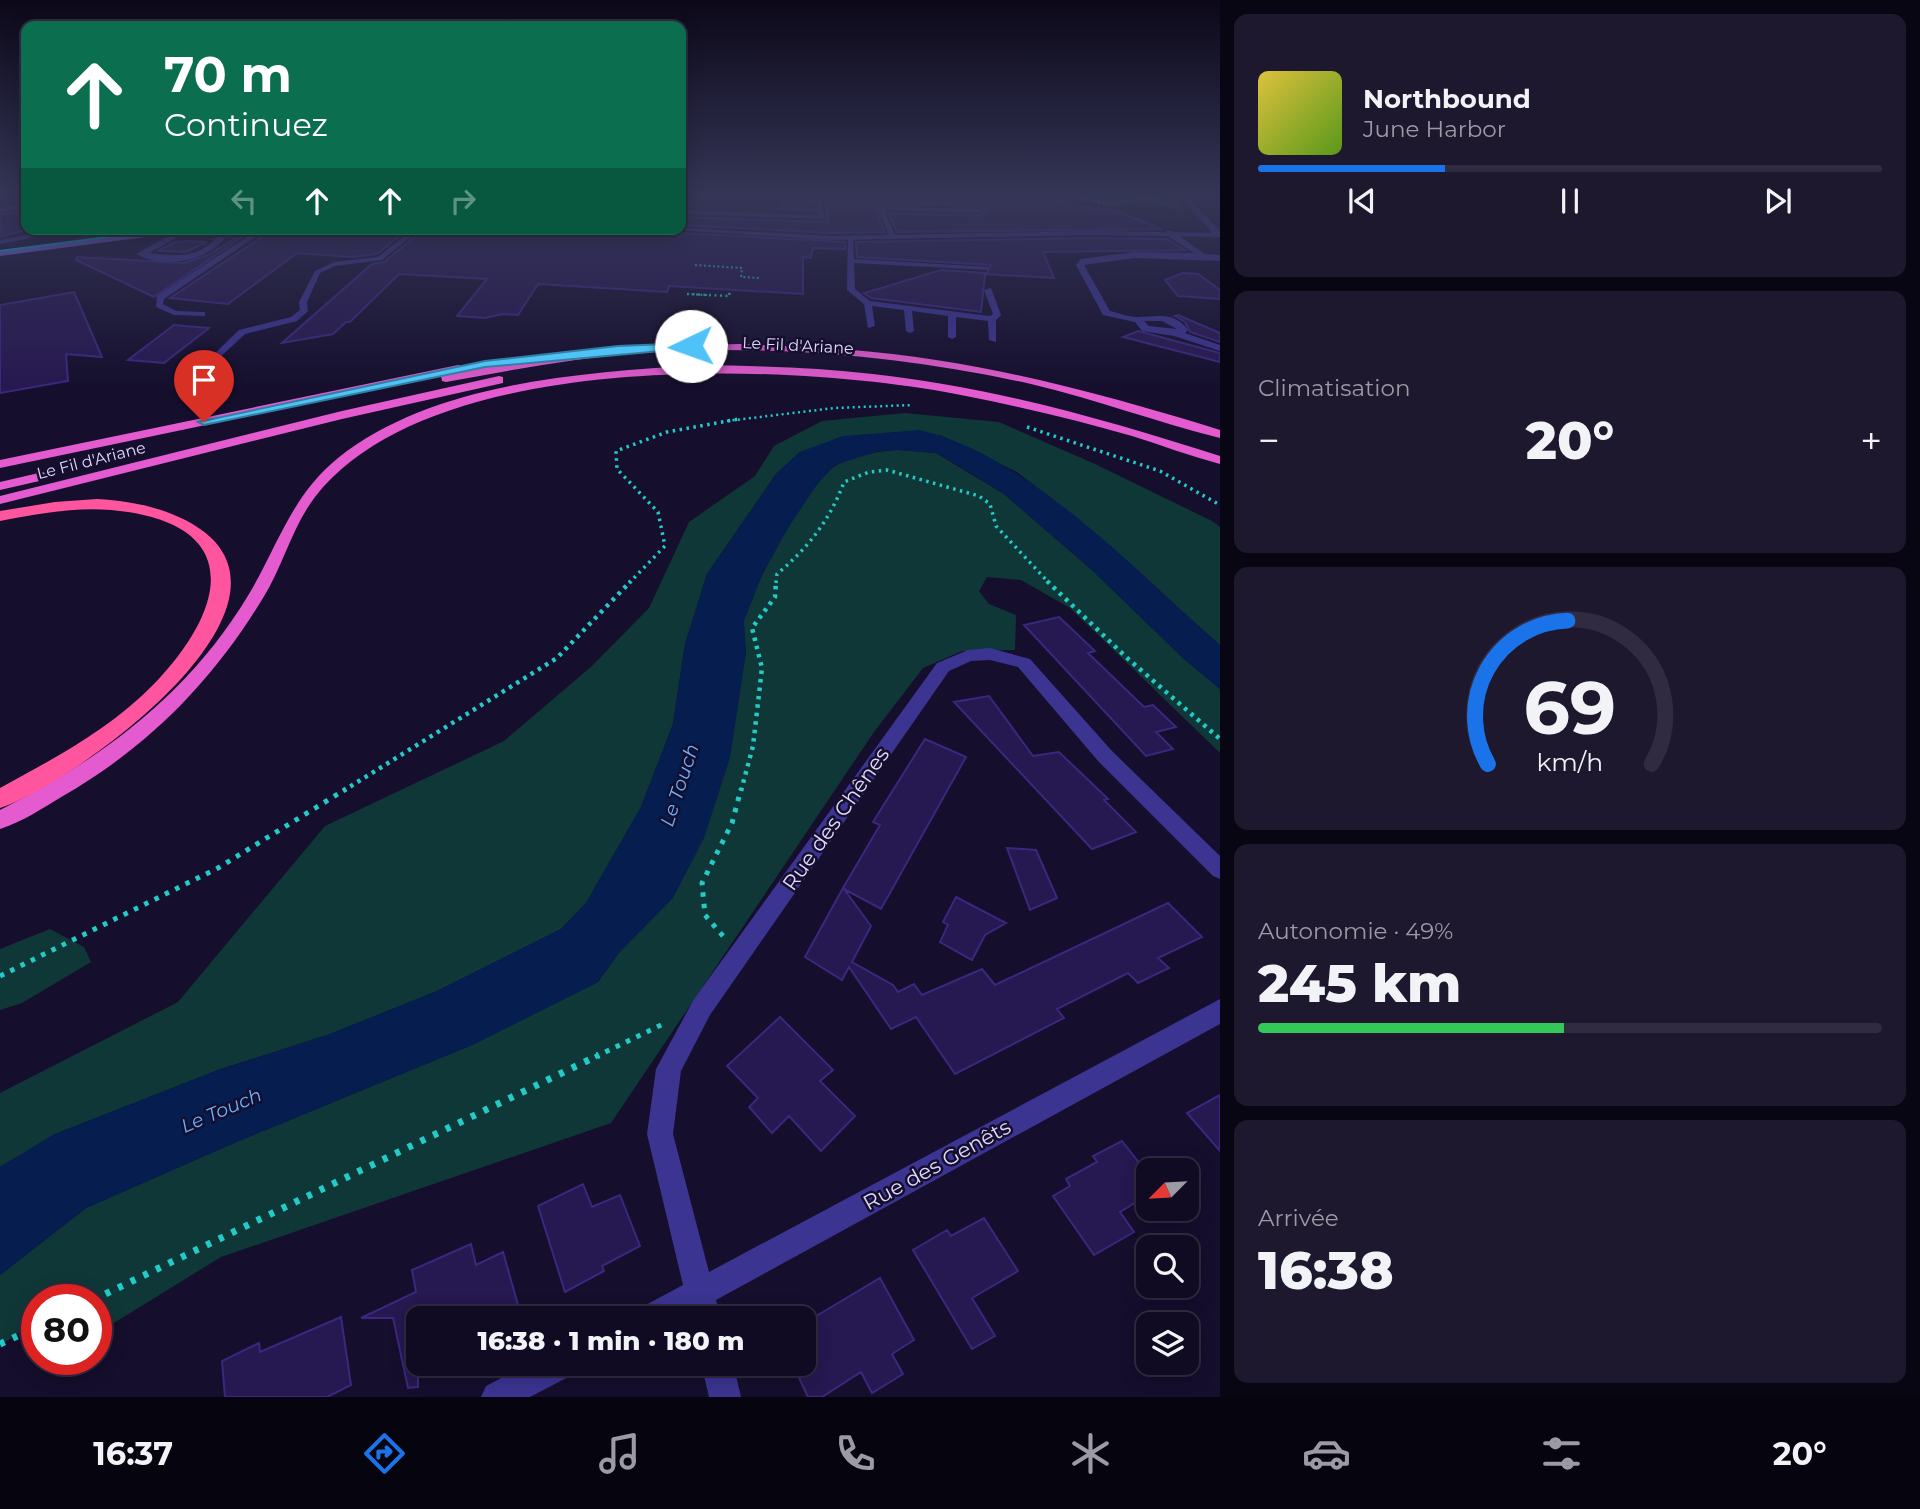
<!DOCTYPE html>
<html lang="fr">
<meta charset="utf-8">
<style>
:root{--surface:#100a22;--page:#1e182f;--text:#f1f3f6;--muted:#9c9aa5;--line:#302b40;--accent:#1a73e8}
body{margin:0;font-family:Montserrat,sans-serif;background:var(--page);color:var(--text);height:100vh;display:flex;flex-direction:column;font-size:26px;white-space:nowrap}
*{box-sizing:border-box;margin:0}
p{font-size:23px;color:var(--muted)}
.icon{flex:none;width:38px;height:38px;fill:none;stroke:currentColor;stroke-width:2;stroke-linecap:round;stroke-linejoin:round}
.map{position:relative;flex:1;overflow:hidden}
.sheet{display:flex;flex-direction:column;gap:14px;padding:14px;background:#090613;width:700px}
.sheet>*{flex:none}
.guide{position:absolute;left:21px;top:21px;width:665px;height:214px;border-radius:14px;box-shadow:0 4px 18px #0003,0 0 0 2px var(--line);background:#0b6e4f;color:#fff;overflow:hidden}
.needle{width:46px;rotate:246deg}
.controls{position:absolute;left:1136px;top:1158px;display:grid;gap:14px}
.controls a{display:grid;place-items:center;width:63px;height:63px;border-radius:14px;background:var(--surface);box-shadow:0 4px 18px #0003,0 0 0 2px var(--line);font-size:35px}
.speed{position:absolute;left:21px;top:1284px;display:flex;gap:14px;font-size:35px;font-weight:700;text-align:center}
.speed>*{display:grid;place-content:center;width:91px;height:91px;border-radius:50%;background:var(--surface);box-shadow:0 4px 18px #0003,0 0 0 2px var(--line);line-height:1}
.speed .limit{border:10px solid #d22;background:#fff;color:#111}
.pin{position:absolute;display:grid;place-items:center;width:60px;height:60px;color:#fff;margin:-72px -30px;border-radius:50% 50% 50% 0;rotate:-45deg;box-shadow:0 0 7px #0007}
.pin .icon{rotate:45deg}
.me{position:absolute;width:77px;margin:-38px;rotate:267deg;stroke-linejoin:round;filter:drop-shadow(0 0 5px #0008)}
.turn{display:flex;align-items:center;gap:24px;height:147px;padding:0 28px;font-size:32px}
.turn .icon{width:91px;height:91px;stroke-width:2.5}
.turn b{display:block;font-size:49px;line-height:60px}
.lanes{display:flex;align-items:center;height:66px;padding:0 28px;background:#0003;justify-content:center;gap:35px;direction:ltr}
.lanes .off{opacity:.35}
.big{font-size:52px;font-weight:800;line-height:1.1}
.sheet .card{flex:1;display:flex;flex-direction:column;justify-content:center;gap:10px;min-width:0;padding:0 24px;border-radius:14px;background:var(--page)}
.sheet .dial{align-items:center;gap:0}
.dial svg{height:182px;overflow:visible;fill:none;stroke:var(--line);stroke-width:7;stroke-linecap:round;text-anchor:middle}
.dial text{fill:var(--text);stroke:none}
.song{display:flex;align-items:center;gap:21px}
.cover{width:84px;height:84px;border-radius:10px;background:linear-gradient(135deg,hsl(50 70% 55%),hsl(90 70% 35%))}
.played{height:7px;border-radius:4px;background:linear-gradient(90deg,var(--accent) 30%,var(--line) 30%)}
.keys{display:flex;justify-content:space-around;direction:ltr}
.heat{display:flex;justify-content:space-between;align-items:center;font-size:38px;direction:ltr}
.charge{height:10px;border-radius:5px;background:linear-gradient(90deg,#34c759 49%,var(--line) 0)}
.trip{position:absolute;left:406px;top:1306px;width:410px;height:70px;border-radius:14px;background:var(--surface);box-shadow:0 4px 18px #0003,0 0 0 2px var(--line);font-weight:800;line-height:70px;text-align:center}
.menu{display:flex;height:112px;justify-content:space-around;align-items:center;background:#06040e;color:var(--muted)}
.menu .icon{width:49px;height:49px}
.menu .active{color:var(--accent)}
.menu b{font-size:32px;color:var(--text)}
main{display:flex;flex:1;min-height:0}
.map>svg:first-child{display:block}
.green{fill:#103737}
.water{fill:#051d4f}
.building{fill:#261850;stroke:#3c277e;stroke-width:2}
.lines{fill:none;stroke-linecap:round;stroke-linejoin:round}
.path-far5{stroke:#22cbc7;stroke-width:2;stroke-dasharray:2 2.5;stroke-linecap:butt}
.path-far4{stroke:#22cbc7;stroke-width:2.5;stroke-dasharray:2 3.5;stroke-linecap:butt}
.path-far3{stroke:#22cbc7;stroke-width:3.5;stroke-dasharray:2.5 4.5;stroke-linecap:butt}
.path-far2{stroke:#22cbc7;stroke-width:4.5;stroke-dasharray:3.5 5;stroke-linecap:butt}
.path-far1{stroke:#22cbc7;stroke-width:5;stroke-dasharray:4.5 7;stroke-linecap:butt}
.path{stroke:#22cbc7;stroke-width:7;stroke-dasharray:5 9;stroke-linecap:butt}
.service{fill:#3b3491;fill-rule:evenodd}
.minor{fill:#3b3491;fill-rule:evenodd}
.tertiary{fill:#3b3491;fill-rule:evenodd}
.secondary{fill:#7a71ff;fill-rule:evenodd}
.trunk{fill:#e45bcf;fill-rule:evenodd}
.motorway{fill:#ff559f;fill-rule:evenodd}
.tram{stroke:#06dcff;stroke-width:2}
.route{fill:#4fc3f7;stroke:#337fa1;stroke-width:2}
.labels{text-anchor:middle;stroke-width:5;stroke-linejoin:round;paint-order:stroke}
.far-street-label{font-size:16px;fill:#e0daff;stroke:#150e2d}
.water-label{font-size:19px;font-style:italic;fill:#68b3ff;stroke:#150e2d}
.near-street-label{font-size:21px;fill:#e0daff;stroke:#150e2d}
</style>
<main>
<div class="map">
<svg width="1220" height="1397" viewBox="0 0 1220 1397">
<rect width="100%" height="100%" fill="#150e2d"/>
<!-- green -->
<path class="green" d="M1067 196H1174L1187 213 1150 203 1106 206Z
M905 413 999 422 1095 464 1212 521 1220 527V645L1066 510 1017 472 940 435 800 452 776 474 707 574 685 644 673 724 641 807 586 903 561 929 437 991 330 1034 218 1070 55 1134 0 1167V1093L178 1002 325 826 504 741 592 666 649 608 689 522 755 476 774 446 822 421Z
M899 450 936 453 1004 494 1093 571 1184 659 1220 689V753L1070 608 1021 580 987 577 979 591 989 604 1016 615 1015 650 962 651 923 668 874 732 611 1123 221 1257 96 1334V1300H37V1334L21 1332 0 1345V1275L86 1208 234 1143 472 1045 598 982 618 954 746 653C745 643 743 630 744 620 750 591 811 478 837 465 856 455 879 451 899 450Z
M50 929 84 947 91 962 22 1003 0 1010V949Z"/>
<!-- water -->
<path class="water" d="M920 430C1028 455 1137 572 1220 645V689L1184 659 1093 571 1004 494 956 464 936 453 899 450 879 451 835 465 818 483 788 528 762 575 744 621 746 653 730 758 704 838 673 898 618 954 598 982 472 1045 234 1143 86 1208 0 1275V1167L55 1134 218 1070 330 1034 437 991 561 929 586 903 641 807 673 724 685 644 707 574 776 474 800 452 843 436Z"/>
<!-- building -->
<path class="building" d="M780 196H811L813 205H781Z
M824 196H954L1011 201V196H1044L1078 207 1114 210 1161 229 897 232 888 213 981 216 986 210 981 206 884 204 876 211 885 232 831 233 681 225V217L825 222 828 219Z
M26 211V230L0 237V214Z
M250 229H254L154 297 76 260 77 257 184 263 208 255Z
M274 229H393L407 230 377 254 352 257 297 253 228 304 170 298Z
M505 229H581L681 236V233L845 242V249L813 248 811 258 803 257V294L669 286 667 292 538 284 518 315 503 314 485 318 457 316 487 279 399 274 350 322H346L333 334 282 343 372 264 384 262 422 231 497 236Z
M1091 238 1167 239 1185 250 1043 252 1054 278 985 274 981 312 871 298 864 293 941 270 987 273 991 265 857 257 856 242Z
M186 241 207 242 186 252 158 251 175 242Z
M1183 273 1198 274 1220 290V299L1178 296 1165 280Z
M74 292 102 357 66 354 68 381 0 393V305Z
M1178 315 1220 333V342L1190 332 1185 322 1175 316Z
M174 325 209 328 164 363 128 360Z
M1138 331 1220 353V362L1123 337Z
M1059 617 1095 651 1088 653 1144 707 1153 705 1176 727 1156 732 1173 749 1146 756 1024 625Z
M989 696 1033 756 1059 752 1108 799 1104 800 1136 832 1092 849 954 702Z
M925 739 966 757 881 909 844 889 871 926 852 962 893 985 898 992 914 984 922 995 982 969 995 985 1168 903 1202 937 1158 958 1169 968 1138 983 1128 973 1057 1009 1064 1018 955 1074 916 1017 891 1029 849 967 842 980 805 957 843 888 880 825 873 822Z
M1007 848 1036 850 1057 898 1030 910Z
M956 897 1006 923 985 935 972 960 940 942 948 925 943 922Z
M780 1017 833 1070 820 1081 855 1116 821 1151 789 1116 772 1133 749 1107 758 1098 727 1066Z
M1220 1095V1151L1187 1113Z
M1122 1141 1148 1174V1195L1120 1212 1134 1232 1094 1255 1053 1196 1070 1186 1066 1179 1097 1162 1093 1156Z
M583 1184 592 1207 620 1195 640 1246 602 1266 604 1271 565 1292 538 1206Z
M984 1218 1018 1271 972 1298 995 1336 972 1349 913 1250 947 1230 951 1236Z
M471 1244 476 1265 503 1252 518 1305 491 1318H418V1387L408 1388 393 1318H361L416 1292 412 1270Z
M880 1278 914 1340 892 1354 903 1374 872 1393 861 1372 822 1397H808L792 1363H803V1324Z
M341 1317 351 1385 327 1397H225L222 1361 259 1343 260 1352Z"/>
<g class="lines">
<!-- path-far5 -->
<path class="path-far5" d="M1076 196 1108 204 1165 196
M1143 196 1168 205
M695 265 742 268 741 277 761 278
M687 294 707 295
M729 295 730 291"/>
<!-- path-far4 -->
<path class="path-far4" d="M687 294 729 296 730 293
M727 421 834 408 913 405"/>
<!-- path-far3 -->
<path class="path-far3" d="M1027 427 1160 471 1220 505
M629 583 665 546 658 512 617 469 616 451 667 432 739 419
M776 583 777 574C808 548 830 520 844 482L869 472 887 470 979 496 990 504 996 526 1049 583"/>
<!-- path-far2 -->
<path class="path-far2" d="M1047 581 1126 657 1220 739
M343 791 557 658 631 581
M741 791 753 746 762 668 752 628 775 597 776 581"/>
<!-- path-far1 -->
<path class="path-far1" d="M723 936 705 915 702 883 732 823 741 789
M0 976 218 868 346 789
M595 1057 663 1024"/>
<!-- path -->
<path class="path" d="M93 1300 599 1055
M0 1344 37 1327"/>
<!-- service -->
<path class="service" d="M774 207 820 208 823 210 820 212 776 210Z
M884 207 981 209 984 211 981 213 887 210 884 211 896 237 893 239 890 237 878 210Z
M60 229H75L0 244V240Z
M85 229H96L108 234 105 236Z
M259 229H267L164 299 163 304 176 311 202 312H205V316L174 315 156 307 157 296Z
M413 229H420L382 260 335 266 320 273 307 302 308 311 297 321 245 334 217 360 210 358 239 330 291 317 300 310 299 302 315 271 334 262 378 257Z
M848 237 853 238 854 259 989 267 987 270 854 263 855 289 870 301 990 316 993 314 984 290 991 288 1001 315 996 320V342L989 340 988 321 956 317V337L952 339 948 337V316L912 311 914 331 910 333 906 331 904 310 872 306 875 326 868 328 864 304 847 290Z"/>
<!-- minor -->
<path class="minor" d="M813 196H821L825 219 681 214V210L818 215Z
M1180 196H1187L1220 231V237H1216Z
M26 204V208L0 212V208Z
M178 231 185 233 149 253C177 256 198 259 218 236L225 238C206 262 163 269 136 254Z
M1166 231H1172L1205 254 1220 255V261L1134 258 1084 265 1110 311C1118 313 1129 317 1137 317 1157 317 1174 311 1188 330L1185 333 1220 345V351L1174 336 1142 331 1135 322 1103 315 1076 265 1081 259 1134 252 1194 253 1166 235ZM1144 321H1162L1177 329 1149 326Z
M990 648 1030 659 1112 751 1220 856V879L1213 876 1098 761 1018 667 990 660 971 661 949 671 710 1015 681 1071 673 1134 709 1272 1220 999V1024L716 1300 721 1318H691L690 1314 684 1318H638L642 1307 683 1285 647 1134 656 1069 694 999 937 663 968 650Z
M530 1363H578L574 1374 530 1397H481L486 1386Z
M701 1363H733L741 1397H709Z"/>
<!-- tertiary -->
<path class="tertiary" d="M681 228 831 236 1091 231 1220 233V237L1091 235 831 240 660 229Z"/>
<!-- secondary -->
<path class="secondary" d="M161 229H213L185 235 176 233 0 256V250L165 231Z"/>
<!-- trunk -->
<path class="trunk" d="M739 344C805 347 871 349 936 360 1033 375 1126 401 1220 430V438C1156 422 1095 399 1031 384 904 356 770 344 640 353 575 358 511 370 446 382L442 381 441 376 0 468V460L458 365 462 366V371C555 354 645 346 739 344Z
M698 365C757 366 815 367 873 374 992 387 1107 420 1220 456V464C1190 456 1161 445 1132 436 1077 420 1022 407 966 396 797 362 431 347 315 497 292 527 283 566 263 598 212 682 148 747 63 796 43 808 22 822 0 829V810C102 759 190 693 249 594 278 545 292 495 338 458 433 382 581 373 698 365Z
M499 376 503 377V383L342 419 0 504V496L342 411Z
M43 472 50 476 48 479 0 490V482Z"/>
<!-- motorway -->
<path class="motorway" d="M97 499C134 501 173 509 203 531 312 613 71 785 0 808V788C55 758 110 729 154 684 229 606 244 522 111 510 74 507 36 514 0 521V511L55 502Z"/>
<!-- tram -->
<path class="tram" d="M0 251 169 229"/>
</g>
<!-- sky -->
<linearGradient id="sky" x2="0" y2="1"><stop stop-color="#0c0819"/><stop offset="0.5" stop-color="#353657"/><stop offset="1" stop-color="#353657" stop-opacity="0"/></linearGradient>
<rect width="1220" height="391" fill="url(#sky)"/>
<!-- route -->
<path class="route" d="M691 343 694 348 485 367 204 425 198 422 485 361 618 346Z"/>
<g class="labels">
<!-- far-street labels -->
<g class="far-street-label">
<text transform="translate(798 345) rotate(3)" y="6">Le Fil d'Ariane</text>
<text transform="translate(91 460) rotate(-14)" y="6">Le Fil d'Ariane</text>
</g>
<!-- water labels -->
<g class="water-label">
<text transform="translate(679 785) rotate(-72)" y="7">Le Touch</text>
<text transform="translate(221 1110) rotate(-23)" y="7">Le Touch</text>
</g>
<!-- near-street labels -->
<g class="near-street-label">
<text transform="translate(836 819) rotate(-55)" y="7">Rue des Chênes</text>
<text transform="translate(937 1165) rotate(-29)" y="7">Rue des Genêts</text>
</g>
</g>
</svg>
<div class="controls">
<a><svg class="needle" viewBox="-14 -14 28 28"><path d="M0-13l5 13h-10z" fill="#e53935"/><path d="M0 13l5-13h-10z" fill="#9c9aa5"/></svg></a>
<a><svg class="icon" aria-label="search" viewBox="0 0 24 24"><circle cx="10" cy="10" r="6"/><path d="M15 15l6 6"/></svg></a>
<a><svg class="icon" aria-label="layers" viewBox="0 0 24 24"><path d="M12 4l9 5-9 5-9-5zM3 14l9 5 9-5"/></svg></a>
</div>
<div class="speed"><div class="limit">80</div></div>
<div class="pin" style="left:204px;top:422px;background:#d93025"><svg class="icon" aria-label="arrive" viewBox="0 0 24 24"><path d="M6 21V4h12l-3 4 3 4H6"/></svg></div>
<svg class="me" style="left:691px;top:346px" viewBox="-20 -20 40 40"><circle r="19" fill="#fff"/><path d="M0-13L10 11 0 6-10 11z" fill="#4fc3f7"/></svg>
<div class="trip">16:38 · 1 min · 180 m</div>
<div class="guide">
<div class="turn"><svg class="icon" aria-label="ahead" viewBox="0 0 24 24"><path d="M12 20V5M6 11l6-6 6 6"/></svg><div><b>70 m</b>Continuez</div></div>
<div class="lanes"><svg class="icon off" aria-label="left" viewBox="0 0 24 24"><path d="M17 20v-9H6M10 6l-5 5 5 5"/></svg><svg class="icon" aria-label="ahead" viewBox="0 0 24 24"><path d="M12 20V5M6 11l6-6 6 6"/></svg><svg class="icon" aria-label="ahead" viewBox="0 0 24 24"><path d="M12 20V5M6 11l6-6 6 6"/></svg><svg class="icon off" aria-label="right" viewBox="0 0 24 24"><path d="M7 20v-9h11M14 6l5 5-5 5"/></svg></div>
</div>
</div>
<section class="sheet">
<div class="card">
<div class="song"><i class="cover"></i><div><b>Northbound</b><p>June Harbor</p></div></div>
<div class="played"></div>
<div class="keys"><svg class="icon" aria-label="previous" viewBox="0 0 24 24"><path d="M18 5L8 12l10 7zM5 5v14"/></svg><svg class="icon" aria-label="pause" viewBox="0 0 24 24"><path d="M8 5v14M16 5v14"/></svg><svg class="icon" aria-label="next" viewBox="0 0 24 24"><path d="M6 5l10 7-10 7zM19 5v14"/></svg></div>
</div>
<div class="card"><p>Climatisation</p>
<div class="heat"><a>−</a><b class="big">20°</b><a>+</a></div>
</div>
<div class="card dial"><svg viewBox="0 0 100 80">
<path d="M14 69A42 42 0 1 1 86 69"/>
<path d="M14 69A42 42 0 0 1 49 6" stroke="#1a73e8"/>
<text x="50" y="56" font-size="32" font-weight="700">69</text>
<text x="50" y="72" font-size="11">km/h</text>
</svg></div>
<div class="card"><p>Autonomie · 49%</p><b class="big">245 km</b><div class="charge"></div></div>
<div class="card"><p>Arrivée</p><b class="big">16:38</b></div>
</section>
</main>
<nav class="menu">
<b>16:37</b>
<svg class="icon active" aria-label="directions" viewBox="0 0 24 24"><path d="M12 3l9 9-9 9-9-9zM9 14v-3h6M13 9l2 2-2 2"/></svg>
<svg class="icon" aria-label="music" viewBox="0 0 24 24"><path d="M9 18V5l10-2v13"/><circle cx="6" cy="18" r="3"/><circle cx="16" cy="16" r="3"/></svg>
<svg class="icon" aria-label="phone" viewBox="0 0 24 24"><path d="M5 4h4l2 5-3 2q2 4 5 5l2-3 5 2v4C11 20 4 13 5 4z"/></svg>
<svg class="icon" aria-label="climate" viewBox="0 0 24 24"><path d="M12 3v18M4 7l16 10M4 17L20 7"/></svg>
<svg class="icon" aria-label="car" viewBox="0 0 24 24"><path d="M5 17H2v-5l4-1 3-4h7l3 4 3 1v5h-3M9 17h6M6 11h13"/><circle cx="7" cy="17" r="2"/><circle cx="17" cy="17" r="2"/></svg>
<svg class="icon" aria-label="filters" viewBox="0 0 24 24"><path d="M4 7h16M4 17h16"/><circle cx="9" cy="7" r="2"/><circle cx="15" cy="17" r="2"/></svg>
<b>20°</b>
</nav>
